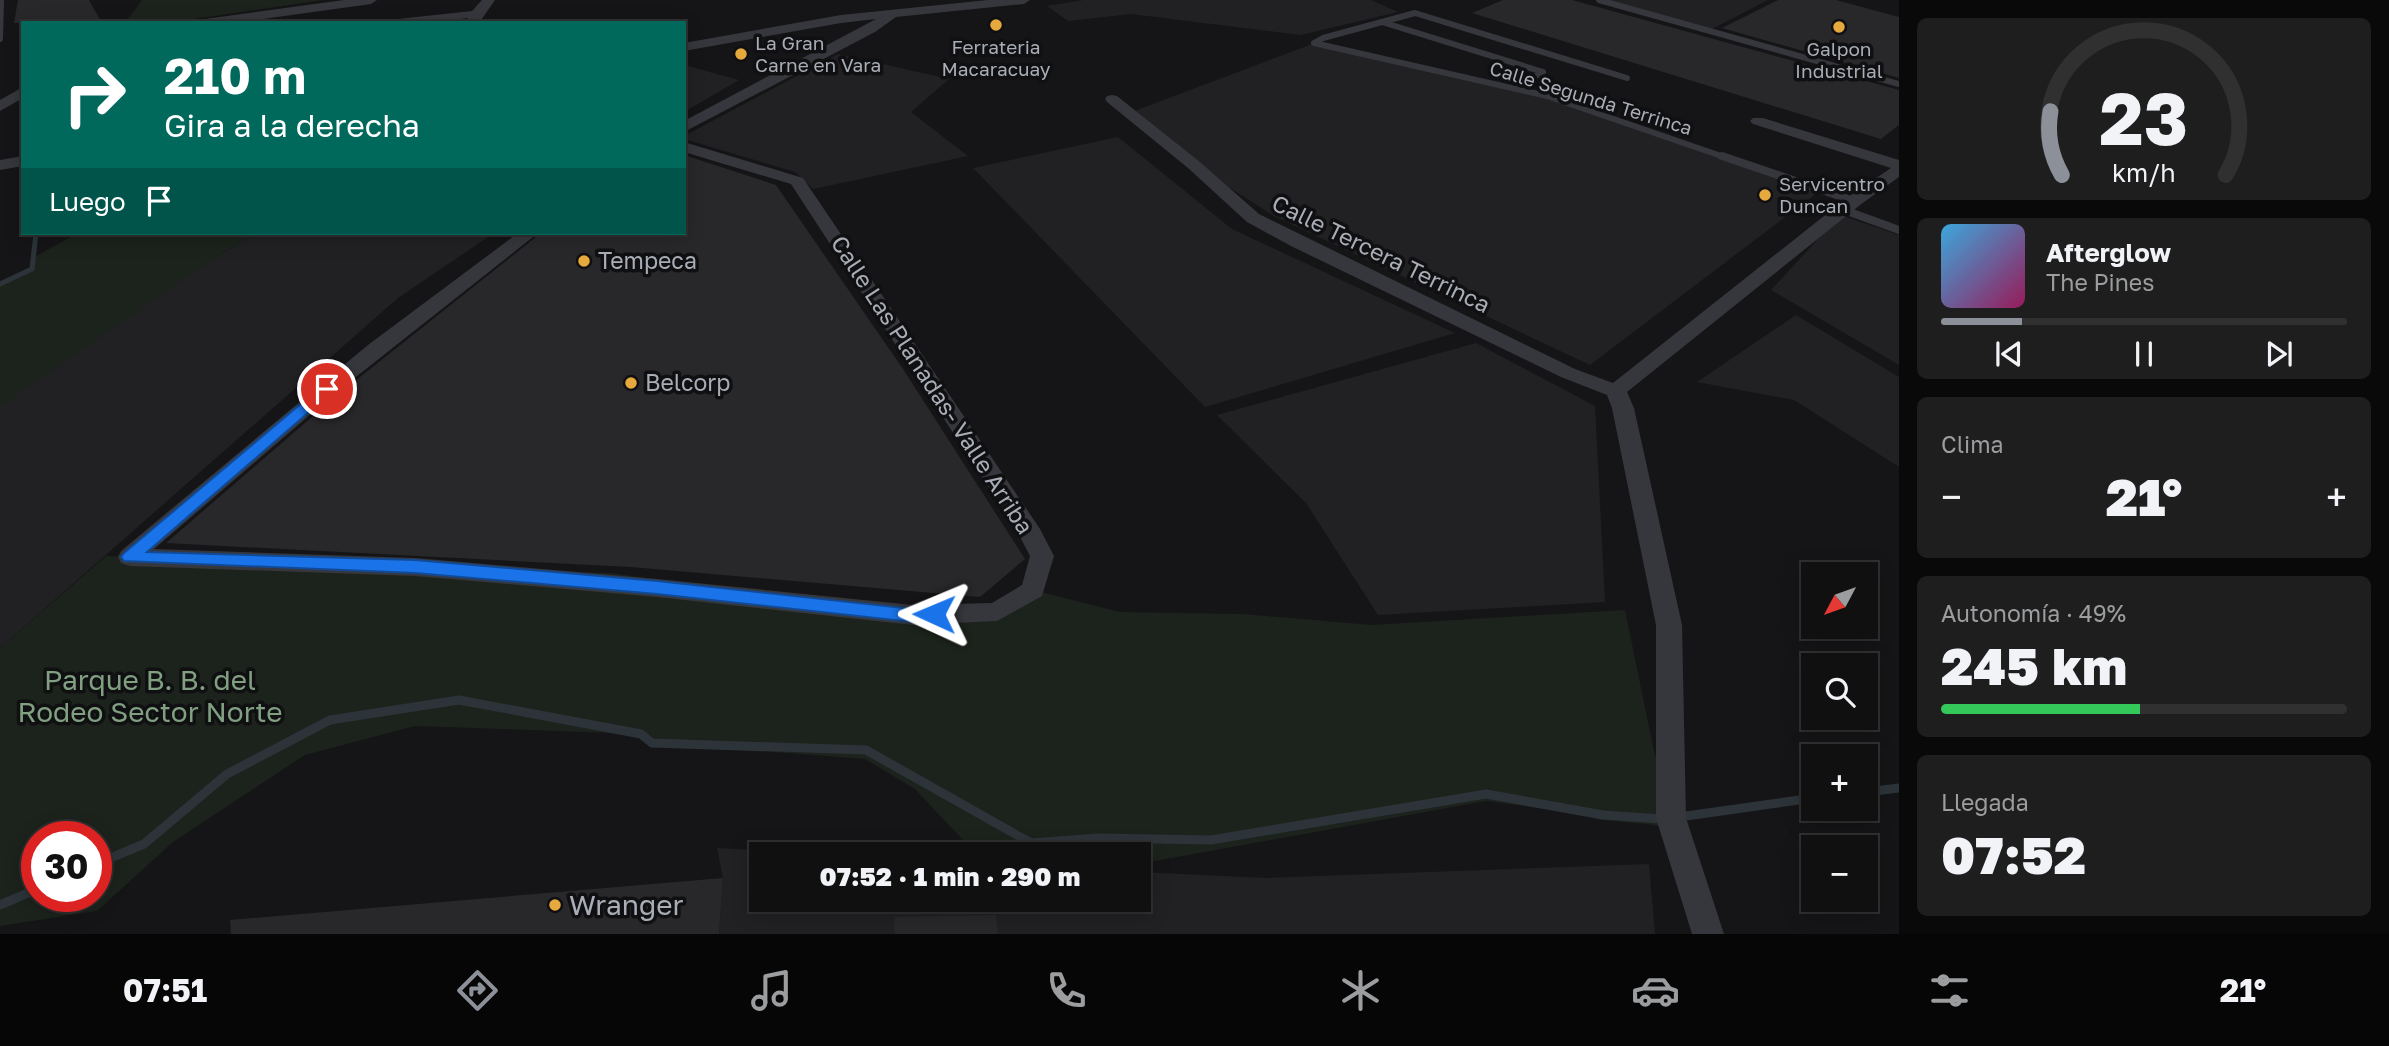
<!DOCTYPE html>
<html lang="es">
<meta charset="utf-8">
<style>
:root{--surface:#101011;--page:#1e1e1f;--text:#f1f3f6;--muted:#9c9d9f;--line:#303031;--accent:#8c9099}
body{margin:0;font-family:"Golos Text",sans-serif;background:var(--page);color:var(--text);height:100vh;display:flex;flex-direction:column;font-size:26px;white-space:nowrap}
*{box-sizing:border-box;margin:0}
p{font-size:23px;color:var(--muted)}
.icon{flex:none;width:38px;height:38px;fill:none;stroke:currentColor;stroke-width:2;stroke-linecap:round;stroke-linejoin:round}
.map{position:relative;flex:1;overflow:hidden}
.drawer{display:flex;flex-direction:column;gap:18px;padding:18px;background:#090909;width:490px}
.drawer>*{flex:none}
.top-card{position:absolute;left:21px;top:21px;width:665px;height:214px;border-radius:0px;box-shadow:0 4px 18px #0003,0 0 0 2px var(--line);background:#00695c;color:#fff;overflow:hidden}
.needle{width:46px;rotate:229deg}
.tools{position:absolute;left:1801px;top:562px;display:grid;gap:14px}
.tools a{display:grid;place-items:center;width:77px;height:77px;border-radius:0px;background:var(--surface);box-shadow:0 4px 18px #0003,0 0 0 2px var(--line);font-size:35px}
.speed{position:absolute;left:21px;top:821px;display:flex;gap:14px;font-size:35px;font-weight:700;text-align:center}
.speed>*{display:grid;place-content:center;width:91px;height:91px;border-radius:50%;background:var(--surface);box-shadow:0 4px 18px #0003,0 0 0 2px var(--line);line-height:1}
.speed .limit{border:10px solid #d22;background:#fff;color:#111}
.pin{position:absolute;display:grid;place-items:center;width:60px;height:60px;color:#fff;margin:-30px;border:4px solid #fff;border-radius:50%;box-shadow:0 2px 7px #0007}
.me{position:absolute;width:77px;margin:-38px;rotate:271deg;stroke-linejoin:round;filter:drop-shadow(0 0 5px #0008)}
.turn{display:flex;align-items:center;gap:24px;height:147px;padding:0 28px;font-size:32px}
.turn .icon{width:91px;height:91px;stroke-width:2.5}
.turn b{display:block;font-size:49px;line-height:60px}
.then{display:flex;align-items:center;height:66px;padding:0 28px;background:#0003;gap:14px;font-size:26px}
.big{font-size:52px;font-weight:800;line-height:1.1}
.drawer .widget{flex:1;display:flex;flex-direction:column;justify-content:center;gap:10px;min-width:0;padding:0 24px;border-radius:10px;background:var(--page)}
.drawer .dial{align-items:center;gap:0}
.dial svg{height:182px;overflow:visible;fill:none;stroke:var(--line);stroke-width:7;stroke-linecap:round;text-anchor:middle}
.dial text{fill:var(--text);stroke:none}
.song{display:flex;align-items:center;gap:21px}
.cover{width:84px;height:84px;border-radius:10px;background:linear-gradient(135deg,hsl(200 70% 55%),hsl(330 70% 35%))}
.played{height:7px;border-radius:4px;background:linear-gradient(90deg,var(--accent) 20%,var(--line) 20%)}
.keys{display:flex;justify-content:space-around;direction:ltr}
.heat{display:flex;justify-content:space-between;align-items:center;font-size:38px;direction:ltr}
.charge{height:10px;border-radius:5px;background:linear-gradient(90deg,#34c759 49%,var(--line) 0)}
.trip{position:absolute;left:749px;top:842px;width:402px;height:70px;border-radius:0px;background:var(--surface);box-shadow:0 4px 18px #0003,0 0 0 2px var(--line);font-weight:800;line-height:70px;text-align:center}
.menu{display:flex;height:112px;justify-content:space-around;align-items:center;background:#060607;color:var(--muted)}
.menu .icon{width:49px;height:49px}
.menu .selected{color:var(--accent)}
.menu b{font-size:32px;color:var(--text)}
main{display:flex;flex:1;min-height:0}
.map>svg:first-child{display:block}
.built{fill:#212124}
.green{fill:#1c221c;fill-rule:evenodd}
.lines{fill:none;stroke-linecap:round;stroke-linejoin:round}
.stream-far1{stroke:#2c343a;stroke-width:5}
.stream{stroke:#2c343a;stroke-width:9}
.building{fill:#28282b}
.service-far1{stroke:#36373c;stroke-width:6}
.service{stroke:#36373c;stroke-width:8}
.minor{fill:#36373c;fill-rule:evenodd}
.route{fill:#1a73e8;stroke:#114b97;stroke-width:2}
.poi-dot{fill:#e6a93e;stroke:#101012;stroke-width:2.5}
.labels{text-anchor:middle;stroke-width:7;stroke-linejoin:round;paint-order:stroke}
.far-poi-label{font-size:19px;fill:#a8adb6;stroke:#101012;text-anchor:start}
.far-street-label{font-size:19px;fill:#a8adb6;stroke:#101012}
.street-label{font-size:23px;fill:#a8adb6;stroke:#101012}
.poi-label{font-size:23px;fill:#a8adb6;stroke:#101012;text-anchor:start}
.near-park-label{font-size:28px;fill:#80a081;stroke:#101012}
.near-poi-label{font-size:28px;fill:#a8adb6;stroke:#101012;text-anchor:start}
</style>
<main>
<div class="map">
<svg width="1899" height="934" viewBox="0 0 1899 934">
<rect width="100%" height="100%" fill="#151517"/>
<!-- built -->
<path class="built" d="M1083 0H1371L1398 12 1301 35 1131 14 1068 21 1047 6Z
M1599 0H1768L1708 31Z
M1312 44 1547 96 1817 193 1590 365 1274 216 1194 165 1132 112Z
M838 54 949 79 911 112 968 156 813 189 795 172 684 139V136Z
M684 65 739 80 684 112Z
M1118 137 1232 229 1455 333 1205 407 973 168Z
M1840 215 1899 235V365L1771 290Z
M259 233H494L398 298 0 648V401L222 253Z
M1796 315 1899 377V467L1794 400 1697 382Z
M1476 343 1595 406 1605 602 1378 615 1306 503 1217 415Z
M717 848 830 854H761V900H1139V872L1266 878 1649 864 1655 934H719L723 878Z"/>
<!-- green -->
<path class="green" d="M142 0H323L187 20 125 23Z
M78 233H259L222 253 0 407V284L32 269 34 257Z
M106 556 611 573 913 615 997 612 1033 590 1120 612 1243 614 1372 625 1625 610 1654 751 1676 830 1655 825 1602 820 1568 812 1486 801 1139 864V854H976L915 789 865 759 652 743 641 734 415 726 305 755 173 842 97 911 0 926V648ZM37 836H96V896H37Z"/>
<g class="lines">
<!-- stream-far1 -->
<path class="stream-far1" d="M0 284 32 269 36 233"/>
<!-- stream -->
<path class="stream" d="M1866 792 1899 788
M1679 817 1813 798
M96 864 144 844 227 774 330 720 459 700 641 734 652 743 866 750 1031 843 1098 838 1211 840 1486 794 1603 815 1663 819
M0 905 37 889"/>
</g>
<!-- building -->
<path class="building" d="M18 0H89L102 23H14Z
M1503 0H1572L1899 90V125L1881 139 1472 13Z
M1778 0H1836L1899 17V78L1722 28Z
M684 155 776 185 903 369 1025 559 980 597 631 567 166 543 335 397 541 233H684Z
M723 878 719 934H231L230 920Z
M996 915 998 934H895L894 917Z"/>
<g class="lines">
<!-- service-far1 -->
<path class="service-far1" d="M1599 0 1899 84
M1382 22 1543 72
M0 39 1 0
M1314 43 1547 96 1727 158
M1314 43 1323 38 1415 13 1627 78
M1524 83 1543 72"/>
<!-- service -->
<path class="service" d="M1722 156 1854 201
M1844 210 1899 230"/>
<!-- minor -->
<path class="minor" d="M344 0H377L371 4 235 23H199L205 19Z
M482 0H495L479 23H466L468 18 431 23H392L398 19 472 11Z
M988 0H1030L1024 4 896 17 875 32 684 132V121L876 19 841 23 684 51V43L841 15Z
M23 87V98L0 111V100Z
M1112 95 1117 96 1200 162 1259 214 1575 369 1613 383 1848 197 1891 168 1753 124 1750 121 1753 118H1763L1899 160V177L1860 205 1627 392 1634 408 1682 625 1686 818 1724 934H1692L1656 818V625L1612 408 1607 395 1561 377 1291 246 1247 222 1188 168 1107 102 1105 99 1107 96Z
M684 142 803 178 1040 529 1054 556 1042 596 997 621 913 625 657 597 415 576 130 566 121 563 118 557 121 551 368 345 518 233H538L333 395 154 549 415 558 657 579 913 605 992 603 1022 585 1030 556 1017 531 791 184 684 152Z
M23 156V166L0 170V160Z"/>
</g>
<!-- route -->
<path class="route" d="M327 385 335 389 332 392 147 552 415 560 657 581 913 609 940 610 943 614 940 619 913 622 657 594 415 573 124 561 121 557 124 553 322 386Z"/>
<!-- markers -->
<g class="poi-dot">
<circle cx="996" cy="25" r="7"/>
<circle cx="1839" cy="27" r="7"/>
<circle cx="741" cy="54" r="7"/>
<circle cx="1765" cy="195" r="7"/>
<circle cx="584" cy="261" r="7"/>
<circle cx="631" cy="383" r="7"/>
<circle cx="555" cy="905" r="7"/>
</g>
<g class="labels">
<!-- far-poi labels -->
<g class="far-poi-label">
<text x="755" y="50">La Gran<tspan x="755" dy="22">Carne en Vara</tspan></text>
<text x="996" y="54" text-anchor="middle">Ferrateria<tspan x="996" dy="22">Macaracuay</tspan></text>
<text x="1839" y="56" text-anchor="middle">Galpon<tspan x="1839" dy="22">Industrial</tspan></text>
<text x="1779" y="191">Servicentro<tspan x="1779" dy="22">Duncan</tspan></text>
</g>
<!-- far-street labels -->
<g class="far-street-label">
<text transform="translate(1591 98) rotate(17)" y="7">Calle Segunda Terrinca</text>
</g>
<!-- street labels -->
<g class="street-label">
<text transform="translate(1381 254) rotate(26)" y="8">Calle Tercera Terrinca</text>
<text transform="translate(932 385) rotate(57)" y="8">Calle Las Planadas- Valle Arriba</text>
</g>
<!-- poi labels -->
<g class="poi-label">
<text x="598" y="269">Tempeca</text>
<text x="645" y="391">Belcorp</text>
</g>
<!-- near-park labels -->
<g class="near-park-label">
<text x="150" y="690">Parque B. B. del<tspan x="150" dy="32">Rodeo Sector Norte</tspan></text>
</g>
<!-- near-poi labels -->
<g class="near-poi-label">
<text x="569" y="915">Wranger</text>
</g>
</g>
</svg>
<div class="tools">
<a><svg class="needle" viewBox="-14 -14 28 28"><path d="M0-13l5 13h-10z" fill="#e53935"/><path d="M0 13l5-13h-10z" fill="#9c9d9f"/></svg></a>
<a><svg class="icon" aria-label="search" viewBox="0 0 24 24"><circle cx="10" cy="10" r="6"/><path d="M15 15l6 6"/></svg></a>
<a>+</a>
<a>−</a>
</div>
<div class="speed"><div class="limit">30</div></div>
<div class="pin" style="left:327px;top:389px;background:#d93025"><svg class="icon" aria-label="arrive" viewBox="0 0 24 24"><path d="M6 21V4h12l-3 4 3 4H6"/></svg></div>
<svg class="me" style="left:934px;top:614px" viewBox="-20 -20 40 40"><path d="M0-17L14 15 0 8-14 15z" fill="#1a73e8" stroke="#fff" stroke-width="4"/></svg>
<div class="trip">07:52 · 1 min · 290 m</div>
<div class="top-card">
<div class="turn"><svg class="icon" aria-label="right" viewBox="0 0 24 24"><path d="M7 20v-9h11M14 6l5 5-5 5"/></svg><div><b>210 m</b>Gira a la derecha</div></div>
<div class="then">Luego<svg class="icon" aria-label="arrive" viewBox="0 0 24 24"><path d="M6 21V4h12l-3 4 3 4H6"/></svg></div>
</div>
</div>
<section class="drawer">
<div class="widget dial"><svg viewBox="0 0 100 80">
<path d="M14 69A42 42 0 1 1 86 69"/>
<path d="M14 69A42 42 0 0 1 9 41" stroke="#8c9099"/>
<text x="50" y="56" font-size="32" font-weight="700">23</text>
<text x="50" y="72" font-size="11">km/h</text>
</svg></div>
<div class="widget">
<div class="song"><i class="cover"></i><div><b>Afterglow</b><p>The Pines</p></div></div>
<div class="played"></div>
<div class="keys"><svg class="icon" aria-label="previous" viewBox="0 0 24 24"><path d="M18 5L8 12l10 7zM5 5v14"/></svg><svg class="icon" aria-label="pause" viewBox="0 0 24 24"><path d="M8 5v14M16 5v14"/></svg><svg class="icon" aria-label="next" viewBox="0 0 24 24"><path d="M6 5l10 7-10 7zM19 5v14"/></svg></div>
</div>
<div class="widget"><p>Clima</p>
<div class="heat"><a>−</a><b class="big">21°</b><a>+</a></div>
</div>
<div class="widget"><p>Autonomía · 49%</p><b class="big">245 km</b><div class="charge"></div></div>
<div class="widget"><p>Llegada</p><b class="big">07:52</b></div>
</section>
</main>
<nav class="menu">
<b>07:51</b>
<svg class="icon selected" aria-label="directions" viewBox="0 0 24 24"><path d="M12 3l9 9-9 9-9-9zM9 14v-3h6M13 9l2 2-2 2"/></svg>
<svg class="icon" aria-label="music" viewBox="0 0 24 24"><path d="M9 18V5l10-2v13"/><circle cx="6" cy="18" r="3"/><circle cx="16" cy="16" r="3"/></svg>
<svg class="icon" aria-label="phone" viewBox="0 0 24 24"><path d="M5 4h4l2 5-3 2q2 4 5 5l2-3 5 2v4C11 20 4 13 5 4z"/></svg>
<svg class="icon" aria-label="climate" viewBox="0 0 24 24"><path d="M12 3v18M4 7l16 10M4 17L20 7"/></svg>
<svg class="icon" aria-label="car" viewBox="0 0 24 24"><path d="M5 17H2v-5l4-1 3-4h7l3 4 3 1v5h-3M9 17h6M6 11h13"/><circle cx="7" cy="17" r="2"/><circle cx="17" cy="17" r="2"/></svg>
<svg class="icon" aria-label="filters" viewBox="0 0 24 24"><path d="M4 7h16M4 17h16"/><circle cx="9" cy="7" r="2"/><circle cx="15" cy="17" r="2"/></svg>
<b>21°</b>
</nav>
